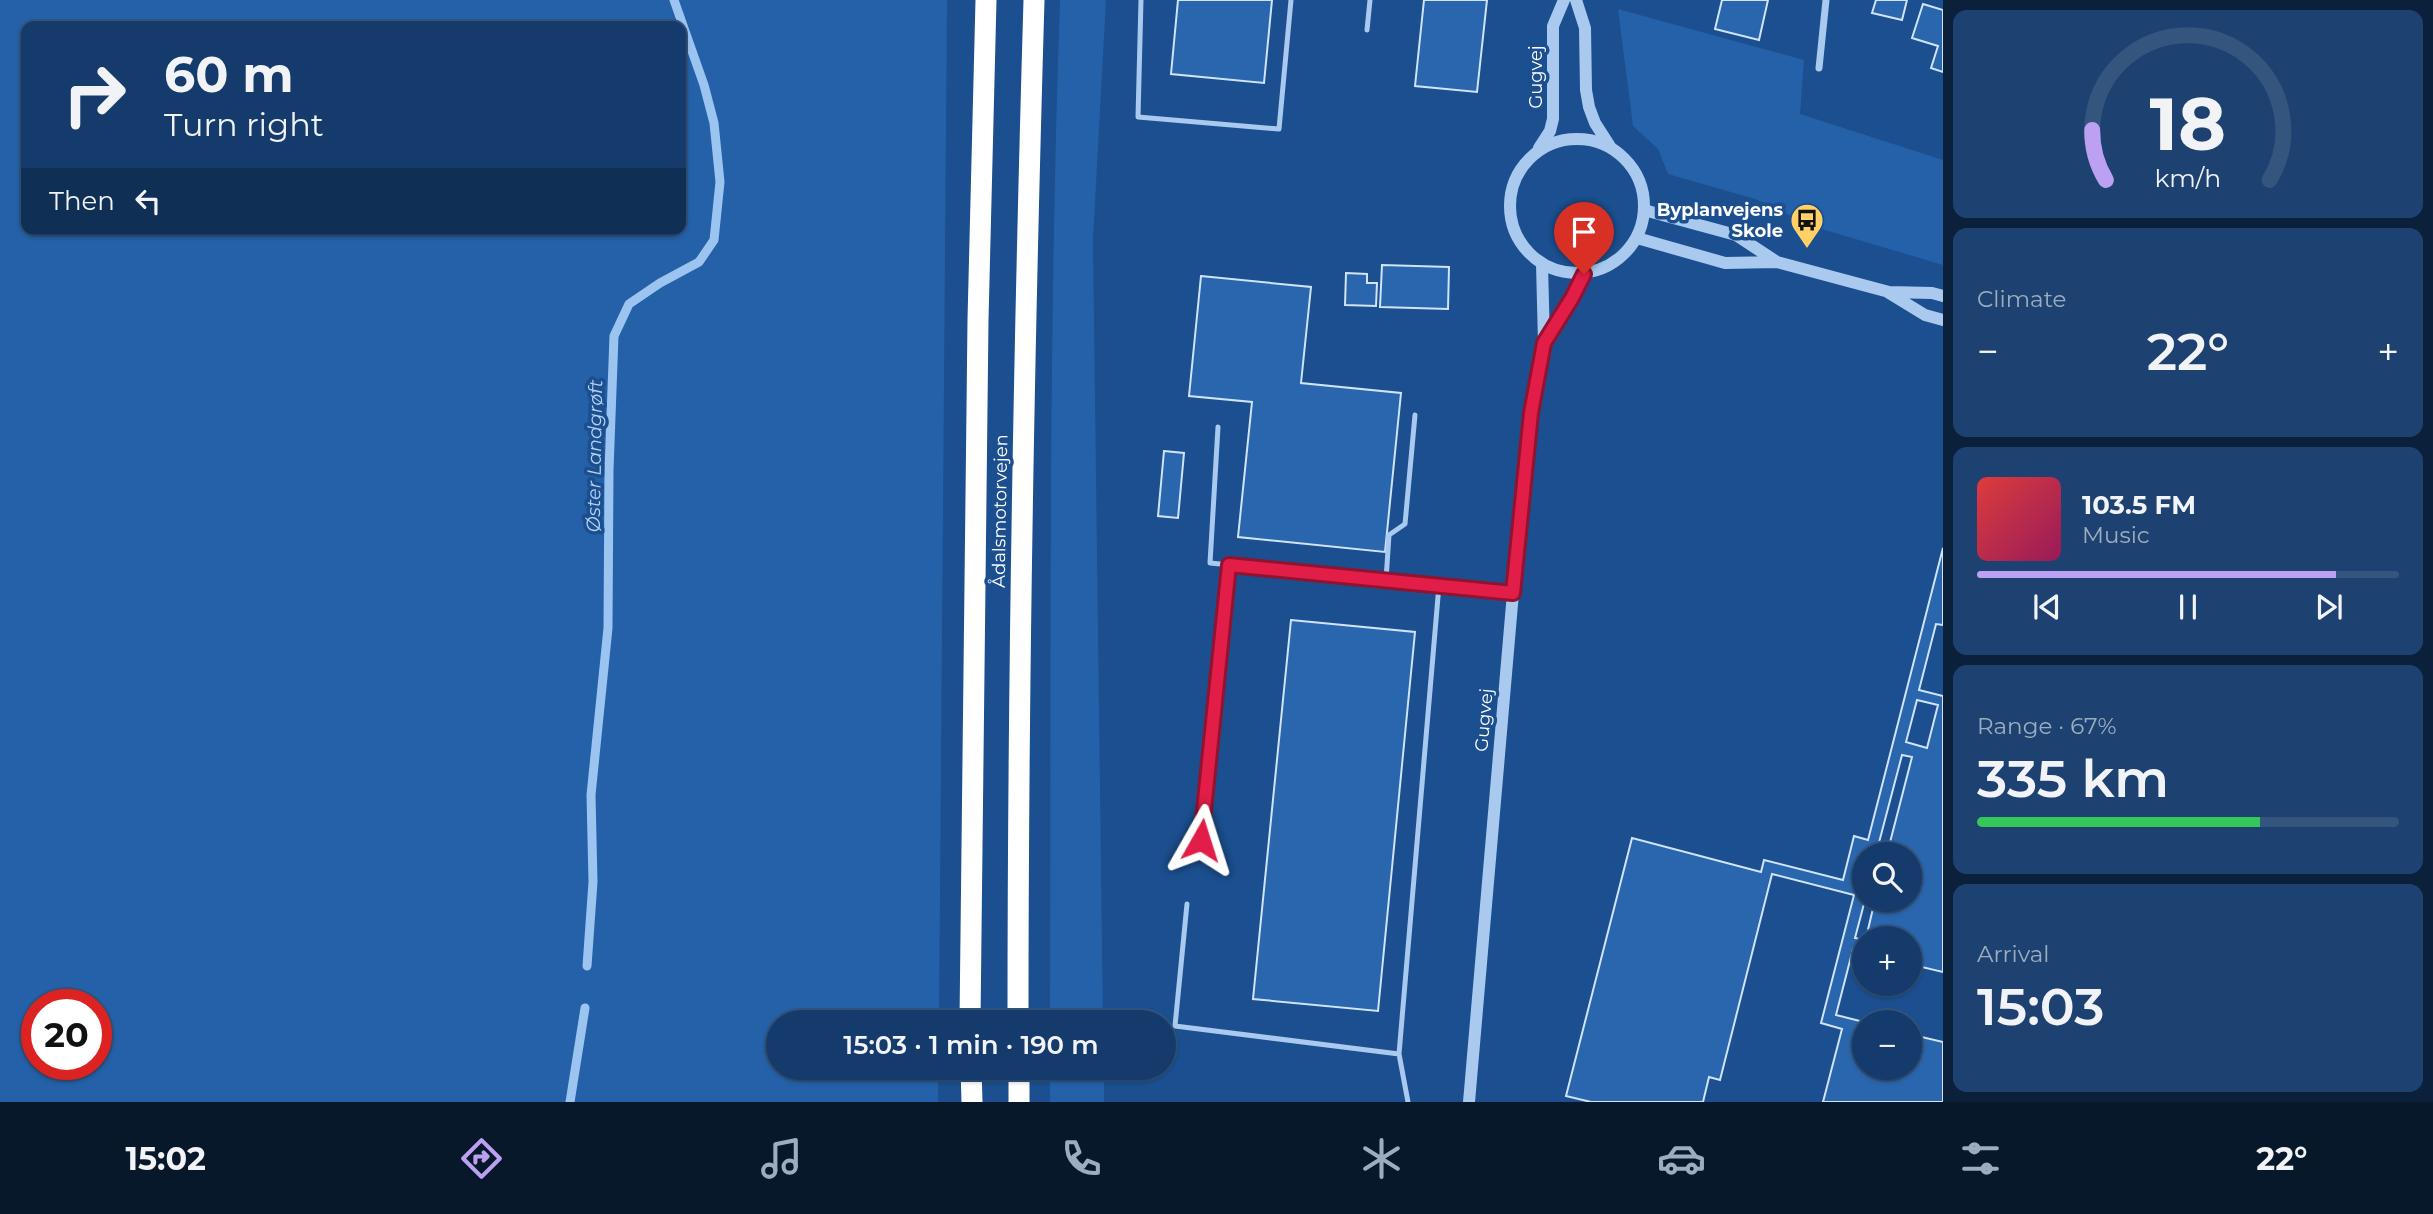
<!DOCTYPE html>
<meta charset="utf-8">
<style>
:root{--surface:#143b6b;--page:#1d4271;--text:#f1f3f6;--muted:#9dadc1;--line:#33557e;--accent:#bca0f2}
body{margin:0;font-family:Montserrat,sans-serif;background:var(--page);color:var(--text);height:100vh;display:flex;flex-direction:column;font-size:26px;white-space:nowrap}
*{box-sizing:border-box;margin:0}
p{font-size:23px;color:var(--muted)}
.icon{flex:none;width:38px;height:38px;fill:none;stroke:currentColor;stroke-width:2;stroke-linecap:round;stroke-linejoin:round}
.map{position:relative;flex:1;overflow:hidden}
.panel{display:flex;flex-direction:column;gap:10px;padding:10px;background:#0b203b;width:490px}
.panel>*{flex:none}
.guide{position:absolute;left:21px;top:21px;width:665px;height:214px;border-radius:14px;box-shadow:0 2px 5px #0004,0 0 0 2px var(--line);background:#143b6b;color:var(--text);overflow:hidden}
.fabs{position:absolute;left:1852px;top:842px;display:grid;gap:14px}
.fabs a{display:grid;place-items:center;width:70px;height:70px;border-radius:50%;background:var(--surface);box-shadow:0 2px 5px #0004,0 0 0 2px var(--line);font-size:35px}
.speed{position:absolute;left:21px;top:989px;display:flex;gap:14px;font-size:35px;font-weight:700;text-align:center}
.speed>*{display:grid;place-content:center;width:91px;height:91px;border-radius:50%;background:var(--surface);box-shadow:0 2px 5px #0004,0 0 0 2px var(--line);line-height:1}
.speed .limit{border:10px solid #d22;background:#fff;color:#111}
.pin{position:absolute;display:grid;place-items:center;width:60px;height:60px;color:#fff;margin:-72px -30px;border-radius:50% 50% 50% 0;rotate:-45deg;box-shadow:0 0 7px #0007}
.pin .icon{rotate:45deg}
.me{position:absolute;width:77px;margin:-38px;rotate:6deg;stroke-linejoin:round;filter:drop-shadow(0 0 5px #0008)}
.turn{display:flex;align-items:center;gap:24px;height:147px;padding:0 28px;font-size:32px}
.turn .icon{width:91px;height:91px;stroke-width:2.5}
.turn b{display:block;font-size:49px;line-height:60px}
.then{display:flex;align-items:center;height:66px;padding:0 28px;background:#0003;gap:14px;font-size:26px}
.big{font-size:52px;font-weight:600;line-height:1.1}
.panel .card{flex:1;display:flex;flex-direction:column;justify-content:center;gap:10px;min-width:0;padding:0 24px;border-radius:14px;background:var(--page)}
.panel .dial{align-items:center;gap:0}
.dial svg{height:182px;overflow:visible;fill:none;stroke:var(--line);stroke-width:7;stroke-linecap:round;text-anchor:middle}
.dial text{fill:var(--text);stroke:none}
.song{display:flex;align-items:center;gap:21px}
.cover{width:84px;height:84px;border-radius:10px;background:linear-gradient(135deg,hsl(0 70% 55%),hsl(330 70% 35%))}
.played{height:7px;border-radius:4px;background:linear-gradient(90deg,var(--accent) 85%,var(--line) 85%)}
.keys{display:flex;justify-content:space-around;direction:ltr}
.heat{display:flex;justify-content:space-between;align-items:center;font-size:38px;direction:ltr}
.charge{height:10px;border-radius:5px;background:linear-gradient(90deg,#34c759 67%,var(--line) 0)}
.trip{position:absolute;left:766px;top:1010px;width:410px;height:70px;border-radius:35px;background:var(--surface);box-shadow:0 2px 5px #0004,0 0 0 2px var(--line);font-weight:600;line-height:70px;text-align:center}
.tab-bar{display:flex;height:112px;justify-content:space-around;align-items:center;background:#08182b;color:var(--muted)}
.tab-bar .icon{width:49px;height:49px}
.tab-bar .active{color:var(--accent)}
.tab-bar b{font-size:32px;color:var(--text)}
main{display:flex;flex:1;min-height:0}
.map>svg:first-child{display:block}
.green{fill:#2461a8;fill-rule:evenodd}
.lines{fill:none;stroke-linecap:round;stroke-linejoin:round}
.stream{stroke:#9cc4f0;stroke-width:9}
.building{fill:#2a66ad;stroke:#cfe3fa;stroke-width:2;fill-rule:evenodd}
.service{stroke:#a9c9ee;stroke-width:5}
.minor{stroke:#a9c9ee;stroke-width:7}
.tertiary{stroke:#a9c9ee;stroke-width:12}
.motorway{stroke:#fff;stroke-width:21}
.route-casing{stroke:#92132f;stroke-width:18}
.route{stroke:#e11d48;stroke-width:12}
.labels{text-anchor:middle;stroke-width:7;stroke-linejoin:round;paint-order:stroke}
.street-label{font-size:18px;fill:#fff;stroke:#1b4f8f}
.poi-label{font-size:18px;font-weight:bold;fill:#fff;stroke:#1b4f8f;text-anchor:end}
.water-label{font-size:19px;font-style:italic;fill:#b5d3f5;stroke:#1b4f8f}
</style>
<main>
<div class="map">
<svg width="1943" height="1102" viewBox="0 0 1943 1102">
<rect width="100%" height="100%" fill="#1b4f8f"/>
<!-- green -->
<path class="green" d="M0 0H947L939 1022H779V1068H938V1102H0ZM26 26H681V229H26ZM96 1004V1064H37V1004Z
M1060 0H1106L1093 240 1103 1022H1050C1051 681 1048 340 1060 0Z
M1618 9 1804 60 1800 114 1943 160V265L1815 227 1755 199 1668 174 1658 149 1633 126Z
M1050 1068H1104V1102H1050Z"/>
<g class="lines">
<!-- stream -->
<path class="stream" d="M587 966 593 882 591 795 608 628 609 470 614 336 629 304 660 283 699 262 714 240 720 182 714 123 704 85 674 0
M570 1102 585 1008"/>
</g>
<!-- building -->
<path class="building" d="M1178 0H1272L1264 83 1171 74Z
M1424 0H1487L1477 92 1415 86Z
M1722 0H1768L1759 40 1715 29Z
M1876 0H1907L1902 20 1872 13Z
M1923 4 1943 10V72L1931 68 1938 46 1912 38Z
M1382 265 1449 267 1448 309 1380 307Z
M1346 273 1367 274V283H1377L1376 306 1345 305Z
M1201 276 1311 287 1301 383 1401 393 1385 552 1238 537 1252 402 1189 396Z
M1164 451 1184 453 1178 518 1158 516Z
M1943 548V625L1936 624 1919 690 1943 696V972L1909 964V938H1866L1875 900H1909V854H1887L1912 757 1902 755 1876 854H1864L1865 900 1855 938 1864 940V952L1853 949 1836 1015 1864 1022V1068H1909V1034L1943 1042V1102H1823L1842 1029 1821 1023 1854 895 1772 874 1720 1080 1709 1077 1703 1102H1591L1566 1096 1632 838 1761 872 1764 860 1843 880 1854 836 1868 840ZM1917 700 1938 705 1927 748 1906 742Z
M1291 620 1415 632 1378 1011 1253 999Z"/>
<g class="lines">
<!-- service -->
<path class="service" d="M1141 0 1138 117 1279 129 1291 0
M1367 30 1370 0
M1415 415 1405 524 1389 535 1386 580 1513 593
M1218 427 1210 563 1386 580
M1201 840 1229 565
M1187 904 1175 1026 1399 1054 1408 1102
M1399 1054 1439 585"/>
<!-- minor -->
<path class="minor" d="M1819 68 1826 0"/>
<!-- tertiary -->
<path class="tertiary" d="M1576 0 1585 28 1586 90 1589 107 1595 123 1611 148
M1510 206a67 67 0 1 1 134 0a67 67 0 1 1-134 0Z
M1539 148 1550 131 1553 119V26L1564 0
M1644 210 1736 235 1777 262
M1637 238 1725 263 1777 262 1889 292 1932 293 1943 296
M1889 293 1925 315 1943 320
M1544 343 1572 298 1584 274
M1469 1102 1513 593 1531 413 1544 343 1542 264"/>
<!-- motorway -->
<path class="motorway" d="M970 1022 978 320 986 0
M1018 1022C1018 681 1024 341 1034 0
M971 1068 972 1102
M1019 1068V1102"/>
</g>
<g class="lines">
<defs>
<path id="route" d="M1201 840 1229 565 1513 593 1531 413 1544 343 1572 298 1584 274"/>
</defs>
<!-- route casing -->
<use href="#route" class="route-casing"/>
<!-- route -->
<use href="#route" class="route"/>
</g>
<!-- icons -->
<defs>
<symbol id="bus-pin" viewBox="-11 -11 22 30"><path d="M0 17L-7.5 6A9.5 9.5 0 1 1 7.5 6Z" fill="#ffd166" stroke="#1b4f8f"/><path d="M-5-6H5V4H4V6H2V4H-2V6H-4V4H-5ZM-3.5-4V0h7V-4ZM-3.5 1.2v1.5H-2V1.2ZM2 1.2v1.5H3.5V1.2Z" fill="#111"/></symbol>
</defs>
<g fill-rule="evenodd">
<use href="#bus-pin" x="1788" y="201" width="38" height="52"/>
</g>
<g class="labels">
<!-- street labels -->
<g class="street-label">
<text transform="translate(1536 77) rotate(-90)" y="6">Gugvej</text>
<text transform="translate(1000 511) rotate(-89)" y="6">Ådalsmotorvejen</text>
<text transform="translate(1484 720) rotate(-85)" y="6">Gugvej</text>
</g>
<!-- poi labels -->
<g class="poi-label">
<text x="1783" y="216">Byplanvejens<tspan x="1783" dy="21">Skole</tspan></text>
</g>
<!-- water labels -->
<g class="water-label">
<text transform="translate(594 456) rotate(-89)" y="7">Øster Landgrøft</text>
</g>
</g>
</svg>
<div class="fabs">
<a><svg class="icon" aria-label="search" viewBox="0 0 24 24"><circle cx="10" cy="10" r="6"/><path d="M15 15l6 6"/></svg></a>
<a>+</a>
<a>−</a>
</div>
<div class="speed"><div class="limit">20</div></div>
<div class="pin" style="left:1584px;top:274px;background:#d93025"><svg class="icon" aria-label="arrive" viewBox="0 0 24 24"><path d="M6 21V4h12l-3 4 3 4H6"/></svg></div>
<svg class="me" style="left:1201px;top:840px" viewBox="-20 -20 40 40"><path d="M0-17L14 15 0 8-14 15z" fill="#e11d48" stroke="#fff" stroke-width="4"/></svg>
<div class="trip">15:03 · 1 min · 190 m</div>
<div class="guide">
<div class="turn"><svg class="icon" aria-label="right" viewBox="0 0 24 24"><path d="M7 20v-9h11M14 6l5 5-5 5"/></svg><div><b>60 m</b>Turn right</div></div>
<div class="then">Then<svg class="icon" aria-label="left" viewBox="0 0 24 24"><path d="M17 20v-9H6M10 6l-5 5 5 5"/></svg></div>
</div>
</div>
<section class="panel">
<div class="card dial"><svg viewBox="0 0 100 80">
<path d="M14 69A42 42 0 1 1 86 69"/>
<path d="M14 69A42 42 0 0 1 8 47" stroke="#bca0f2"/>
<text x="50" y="56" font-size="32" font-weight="700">18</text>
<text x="50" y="72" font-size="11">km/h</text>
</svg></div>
<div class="card"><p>Climate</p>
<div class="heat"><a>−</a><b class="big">22°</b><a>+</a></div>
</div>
<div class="card">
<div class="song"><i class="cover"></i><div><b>103.5 FM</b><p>Music</p></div></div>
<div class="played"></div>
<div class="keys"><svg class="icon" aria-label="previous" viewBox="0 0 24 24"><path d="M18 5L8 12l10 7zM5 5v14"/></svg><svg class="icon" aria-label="pause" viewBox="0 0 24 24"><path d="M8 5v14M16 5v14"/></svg><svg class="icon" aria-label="next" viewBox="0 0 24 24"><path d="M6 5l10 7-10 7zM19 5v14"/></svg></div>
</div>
<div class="card"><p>Range · 67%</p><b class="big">335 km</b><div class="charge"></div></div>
<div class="card"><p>Arrival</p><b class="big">15:03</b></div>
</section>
</main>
<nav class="tab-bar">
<b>15:02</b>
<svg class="icon active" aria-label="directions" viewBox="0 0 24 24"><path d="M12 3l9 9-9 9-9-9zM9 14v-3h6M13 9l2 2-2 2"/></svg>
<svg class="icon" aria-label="music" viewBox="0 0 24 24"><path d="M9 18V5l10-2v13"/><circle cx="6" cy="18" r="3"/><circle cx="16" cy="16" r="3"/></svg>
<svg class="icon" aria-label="phone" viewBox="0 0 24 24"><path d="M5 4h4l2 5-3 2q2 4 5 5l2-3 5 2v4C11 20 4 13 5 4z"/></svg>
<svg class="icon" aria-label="climate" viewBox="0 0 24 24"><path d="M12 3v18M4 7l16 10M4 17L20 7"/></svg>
<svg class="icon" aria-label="car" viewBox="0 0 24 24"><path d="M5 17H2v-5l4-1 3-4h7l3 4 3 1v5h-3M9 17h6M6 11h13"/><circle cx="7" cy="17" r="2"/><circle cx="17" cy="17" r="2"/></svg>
<svg class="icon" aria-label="filters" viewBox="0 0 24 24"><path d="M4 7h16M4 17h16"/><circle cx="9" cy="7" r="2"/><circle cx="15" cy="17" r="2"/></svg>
<b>22°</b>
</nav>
